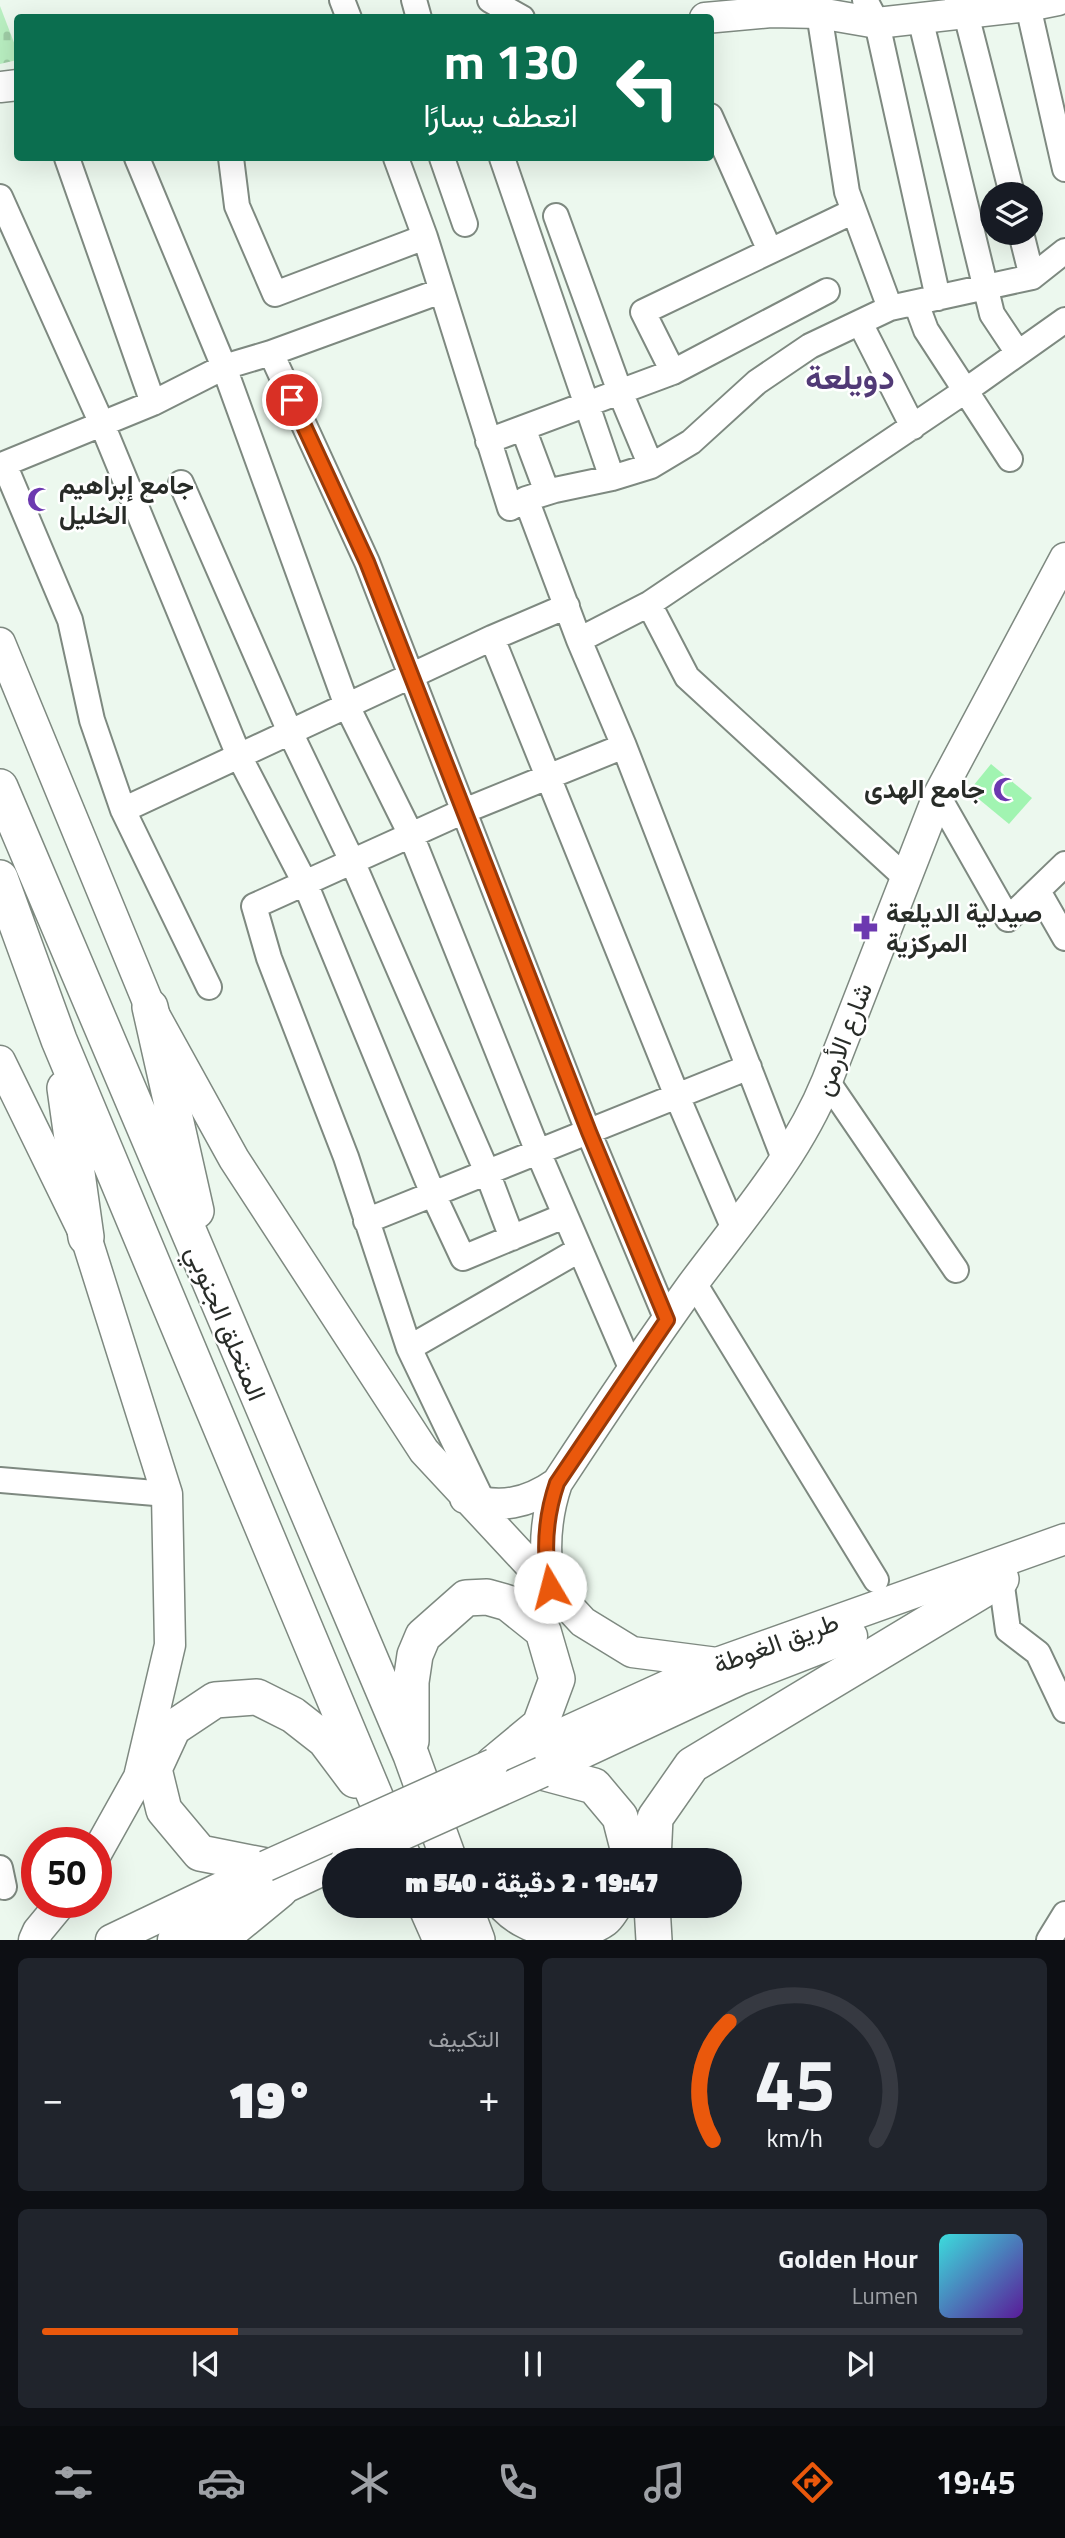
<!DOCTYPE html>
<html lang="ar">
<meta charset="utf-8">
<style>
:root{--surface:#171b24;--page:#20242c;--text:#f1f3f6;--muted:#9ea1a6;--line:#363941;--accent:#ea580c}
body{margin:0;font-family:"Titillium Web",Vazirmatn,sans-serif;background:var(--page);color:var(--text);direction:rtl;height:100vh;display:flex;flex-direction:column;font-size:26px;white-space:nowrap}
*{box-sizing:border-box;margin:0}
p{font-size:23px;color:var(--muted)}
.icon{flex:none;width:38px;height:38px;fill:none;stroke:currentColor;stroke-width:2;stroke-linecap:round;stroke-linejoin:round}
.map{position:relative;height:1940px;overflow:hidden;direction:ltr}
.panel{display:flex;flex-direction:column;gap:18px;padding:18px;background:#0d0f14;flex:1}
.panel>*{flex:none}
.guide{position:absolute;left:14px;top:14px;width:700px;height:147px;border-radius:7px;box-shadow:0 7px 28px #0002;direction:rtl;background:#0b6e4f;color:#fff;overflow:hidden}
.buttons{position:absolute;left:980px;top:182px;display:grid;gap:14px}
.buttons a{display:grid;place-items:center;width:63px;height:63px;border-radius:50%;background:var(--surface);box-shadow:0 7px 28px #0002;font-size:35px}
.speed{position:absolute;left:21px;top:1827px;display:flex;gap:14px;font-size:35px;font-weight:700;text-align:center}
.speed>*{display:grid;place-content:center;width:91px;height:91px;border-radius:50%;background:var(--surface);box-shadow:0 7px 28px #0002;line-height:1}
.speed .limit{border:10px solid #d22;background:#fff;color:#111}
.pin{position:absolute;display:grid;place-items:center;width:60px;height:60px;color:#fff;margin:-30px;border:4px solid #fff;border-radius:50%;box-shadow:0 2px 7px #0007}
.me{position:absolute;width:77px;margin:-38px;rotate:352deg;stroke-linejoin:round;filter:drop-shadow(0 0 5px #0008)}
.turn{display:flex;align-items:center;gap:24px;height:147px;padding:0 21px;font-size:32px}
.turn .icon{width:91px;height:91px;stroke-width:2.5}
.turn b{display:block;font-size:49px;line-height:60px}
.big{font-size:52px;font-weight:800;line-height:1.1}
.panel .widget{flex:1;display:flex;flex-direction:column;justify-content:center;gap:10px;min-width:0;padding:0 24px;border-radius:10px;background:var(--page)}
.panel .dial{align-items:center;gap:0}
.dial svg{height:182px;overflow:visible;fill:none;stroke:var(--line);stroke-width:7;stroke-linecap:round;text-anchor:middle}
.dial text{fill:var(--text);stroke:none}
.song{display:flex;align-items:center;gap:21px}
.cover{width:84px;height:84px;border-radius:10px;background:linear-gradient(135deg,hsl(180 70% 55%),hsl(270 70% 35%))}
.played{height:7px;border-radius:4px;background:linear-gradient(90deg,var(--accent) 20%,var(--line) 20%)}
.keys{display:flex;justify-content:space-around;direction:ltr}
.heat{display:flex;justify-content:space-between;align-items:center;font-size:38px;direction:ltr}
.panel .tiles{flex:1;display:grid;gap:18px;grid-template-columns:1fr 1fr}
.widget:last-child{grid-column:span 2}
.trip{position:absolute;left:322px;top:1848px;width:420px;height:70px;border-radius:35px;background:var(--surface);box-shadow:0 7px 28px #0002;font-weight:800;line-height:70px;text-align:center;direction:rtl}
.tabs{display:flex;height:112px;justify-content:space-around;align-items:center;background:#090b0e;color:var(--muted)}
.tabs .icon{width:49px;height:49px}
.tabs .current{color:var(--accent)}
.tabs b{font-size:32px;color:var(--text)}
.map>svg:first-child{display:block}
.cemetery{fill:url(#cemetery-stones)}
.building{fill:#a1f4b1}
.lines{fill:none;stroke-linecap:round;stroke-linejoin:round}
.minor-casing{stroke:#7e8980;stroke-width:28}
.major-casing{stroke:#7e8980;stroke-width:33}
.highway-casing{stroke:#7e8980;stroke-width:38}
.minor{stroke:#fff;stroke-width:24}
.major{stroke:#fff;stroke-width:30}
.highway{stroke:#fff;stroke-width:35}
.major-bridge-casing{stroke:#7e8980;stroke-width:33;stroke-linecap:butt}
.major-bridge{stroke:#fff;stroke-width:30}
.route-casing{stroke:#983908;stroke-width:18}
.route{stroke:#ea580c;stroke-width:12}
.labels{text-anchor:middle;stroke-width:5;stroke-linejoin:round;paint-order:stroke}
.poi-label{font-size:26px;font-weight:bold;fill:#282c28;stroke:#fff;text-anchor:start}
.street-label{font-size:26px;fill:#282c28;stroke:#fff}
.district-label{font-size:33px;font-weight:bold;fill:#513a76;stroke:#fff}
</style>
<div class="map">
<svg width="1065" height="1940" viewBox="0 0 1065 1940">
<defs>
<pattern id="cemetery-stones" width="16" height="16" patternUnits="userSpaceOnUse" patternTransform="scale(1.75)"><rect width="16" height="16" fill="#b9efc1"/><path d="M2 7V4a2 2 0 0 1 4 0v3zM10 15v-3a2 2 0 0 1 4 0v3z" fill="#9fcda6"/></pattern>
</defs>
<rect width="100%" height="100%" fill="#ecf8ee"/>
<!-- cemetery -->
<path class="cemetery" d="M0 6 18 53 17 60 0 64Z"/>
<!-- building -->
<path class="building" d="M991 764 1032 798 1009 824 969 791Z"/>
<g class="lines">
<defs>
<path id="minor" d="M342 0 349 18
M414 0 419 18
M490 0 522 18
M865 0 877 23 938 298
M957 0 966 14 1012 194
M1028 6 1065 169
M819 13 847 192 890 308
M920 18 992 314 1018 353
M710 116 770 251
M67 158 153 403
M137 158 224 367 347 706 411 835 538 1152 632 1370
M231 158 237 206 275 294 425 237
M396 158 425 237 510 508 526 499 555 490 612 478 651 466 691 442 757 382 810 346 890 308 1032 277 1065 251
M442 158 465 224
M502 158 612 478
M0 197 102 424 239 756 305 883 433 1194 463 1258 564 1216
M556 216 620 392 651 466
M1021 233 1032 277
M916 303 926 330 1010 459
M860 323 913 427
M271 353 367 562 588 1131 667 1320
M673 372 643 312 854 211
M523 428 547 492
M488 441 673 372 827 291
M181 483 290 732 352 861 487 1172 512 1238
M526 499 579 640 624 746 785 1161
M649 604 687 677 905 877
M492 638 677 1096 734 1229
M579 640 649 604 965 391 1065 320
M938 796 1008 919 1065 864
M123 810 492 638 567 606
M1038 891 1065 938
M209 987 123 810 92 720 70 620 4 464 153 403 224 367 271 353 441 291
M827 1081 956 1270
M366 1221 749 1067
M694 1283 876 1580
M409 1348 579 1250
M0 1480 167 1494
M484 1504 409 1348 346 1157 269 958 254 906 464 811 624 746
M1001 1579 1008 1630 1038 1653 1065 1710
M0 1868 4 1887 0 1886
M1049 1940 1065 1914"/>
<path id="major" d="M705 18 771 12 819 13 877 23 1028 6 1058 0
M0 87 18 85
M0 643 150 1007 234 1159 424 1451 583 1622 632 1652 717 1663
M0 1061 86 1237 167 1494 170 1645 139 1777 96 1854
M465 1498C500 1509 527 1504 557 1483
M550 1587C543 1551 545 1518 557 1483 601 1416 645 1350 692 1285 741 1219 796 1157 827 1081L938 796 1065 558
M515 1755 717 1663 1065 1539
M542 1772 741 1679 852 1636
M34 1940 38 1931 62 1902
M111 1940 266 1866
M173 1940 334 1865"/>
<path id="highway" d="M0 787 411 1755 449 1860
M0 878 59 1040 385 1820 405 1860
M150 1007 196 1211
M65 1088 86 1237
M411 1741V1682L415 1655 423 1636 466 1598 487 1597 508 1603 543 1631 557 1679 540 1725 493 1764
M542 1772 594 1786 620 1817 631 1860
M653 1860 655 1818 692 1765 1001 1579
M266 1866 200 1853 164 1810 154 1769 173 1728 215 1700 257 1697 293 1715 325 1740 355 1780
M426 1906 441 1940
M464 1906 477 1940
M506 1906C529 1930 575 1940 604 1919 608 1916 611 1910 614 1906
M652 1906 654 1940
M219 1940 280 1890"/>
</defs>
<!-- minor casing -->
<use href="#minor" class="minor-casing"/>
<!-- major casing -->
<use href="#major" class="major-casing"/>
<!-- highway casing -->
<use href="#highway" class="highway-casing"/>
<!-- minor -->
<use href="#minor" class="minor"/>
<!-- major -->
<use href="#major" class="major"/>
<!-- highway -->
<use href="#highway" class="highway"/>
<defs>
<path id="major-bridge" d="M346 1860 542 1772
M266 1866 493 1764"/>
</defs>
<!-- major-bridge casing -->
<use href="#major-bridge" class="major-bridge-casing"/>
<!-- major-bridge -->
<use href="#major-bridge" class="major-bridge"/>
</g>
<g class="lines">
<defs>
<path id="route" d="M292 400 367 562 589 1132 667 1320 557 1483C545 1518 543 1551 550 1587"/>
</defs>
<!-- route casing -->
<use href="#route" class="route-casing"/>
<!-- route -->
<use href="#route" class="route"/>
</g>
<!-- icons -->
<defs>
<symbol id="mosque-bare" viewBox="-9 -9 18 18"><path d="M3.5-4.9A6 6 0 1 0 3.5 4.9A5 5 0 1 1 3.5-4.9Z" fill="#6c39b0" stroke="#fff" stroke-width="2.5" paint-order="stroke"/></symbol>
<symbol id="pharmacy-bare" viewBox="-9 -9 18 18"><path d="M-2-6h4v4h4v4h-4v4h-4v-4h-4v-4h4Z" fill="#6c39b0" stroke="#fff" stroke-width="2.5" paint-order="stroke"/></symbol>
</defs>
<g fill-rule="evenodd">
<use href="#mosque-bare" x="22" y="482" width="35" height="35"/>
<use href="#mosque-bare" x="988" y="772" width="35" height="35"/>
<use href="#pharmacy-bare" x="848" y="910" width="35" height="35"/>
</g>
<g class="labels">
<!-- poi labels -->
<g class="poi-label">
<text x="59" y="494">جامع إبراهيم<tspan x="59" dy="30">الخليل</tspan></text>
<text x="985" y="798" text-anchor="end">جامع الهدى</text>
<text x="886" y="922">صيدلية الديلعة<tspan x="886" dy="30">المركزية</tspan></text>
</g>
<!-- street labels -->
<g class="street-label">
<text transform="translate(843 1039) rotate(-69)" y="9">شارع الأرمن</text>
<text transform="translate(226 1323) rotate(67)" y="9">المتحلق الجنوبي</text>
<text transform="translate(776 1643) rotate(-20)" y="9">طريق الغوطة</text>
</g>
<!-- district labels -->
<g class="district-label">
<text x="850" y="389">دويلعة</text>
</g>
</g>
</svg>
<div class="buttons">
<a><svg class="icon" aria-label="layers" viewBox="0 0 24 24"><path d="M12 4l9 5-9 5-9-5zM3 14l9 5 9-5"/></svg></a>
</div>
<div class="speed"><div class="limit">50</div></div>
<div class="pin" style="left:292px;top:400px;background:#d93025"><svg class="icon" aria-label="arrive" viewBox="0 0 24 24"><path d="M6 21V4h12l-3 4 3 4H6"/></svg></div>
<svg class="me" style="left:550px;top:1587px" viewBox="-20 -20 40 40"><circle r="19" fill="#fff"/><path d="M0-13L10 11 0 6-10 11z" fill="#ea580c"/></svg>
<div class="trip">19:47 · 2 دقيقة · 540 m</div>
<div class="guide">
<div class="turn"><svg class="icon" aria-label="left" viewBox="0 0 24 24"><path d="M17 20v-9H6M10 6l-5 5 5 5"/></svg><div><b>130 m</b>انعطف يسارًا</div></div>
</div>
</div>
<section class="panel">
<div class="tiles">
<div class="widget dial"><svg viewBox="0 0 100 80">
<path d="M14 69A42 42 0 1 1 86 69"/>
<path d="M14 69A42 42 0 0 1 21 17" stroke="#ea580c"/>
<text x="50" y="56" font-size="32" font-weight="700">45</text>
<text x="50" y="72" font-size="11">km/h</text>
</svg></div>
<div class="widget"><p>التكييف</p>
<div class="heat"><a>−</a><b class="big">19°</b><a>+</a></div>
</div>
<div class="widget">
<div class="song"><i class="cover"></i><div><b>Golden Hour</b><p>Lumen</p></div></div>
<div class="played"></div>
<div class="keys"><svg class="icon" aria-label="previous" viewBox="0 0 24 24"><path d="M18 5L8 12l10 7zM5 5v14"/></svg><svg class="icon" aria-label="pause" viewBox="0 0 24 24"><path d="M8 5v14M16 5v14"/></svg><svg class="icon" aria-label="next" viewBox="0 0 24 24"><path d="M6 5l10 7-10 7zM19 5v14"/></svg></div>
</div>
</div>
</section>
<nav class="tabs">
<b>19:45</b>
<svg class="icon current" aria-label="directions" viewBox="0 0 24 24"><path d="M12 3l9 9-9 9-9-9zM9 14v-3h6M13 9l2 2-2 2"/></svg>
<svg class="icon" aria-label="music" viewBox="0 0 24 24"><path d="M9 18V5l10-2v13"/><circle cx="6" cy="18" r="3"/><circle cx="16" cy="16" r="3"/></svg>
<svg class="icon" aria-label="phone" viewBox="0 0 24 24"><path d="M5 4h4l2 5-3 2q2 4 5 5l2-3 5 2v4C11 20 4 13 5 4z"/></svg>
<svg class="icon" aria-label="climate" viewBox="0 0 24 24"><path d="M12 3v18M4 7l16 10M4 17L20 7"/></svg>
<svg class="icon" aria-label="car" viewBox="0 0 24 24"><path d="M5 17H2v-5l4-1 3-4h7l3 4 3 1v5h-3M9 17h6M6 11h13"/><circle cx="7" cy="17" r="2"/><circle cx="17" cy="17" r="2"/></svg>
<svg class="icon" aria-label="filters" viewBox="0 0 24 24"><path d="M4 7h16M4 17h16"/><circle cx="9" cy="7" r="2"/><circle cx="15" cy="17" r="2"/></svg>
</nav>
